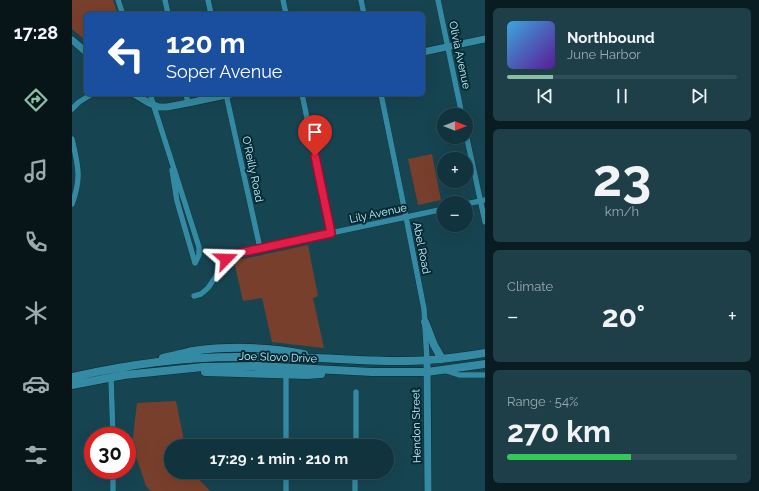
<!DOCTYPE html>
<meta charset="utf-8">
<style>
:root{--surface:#11333d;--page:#1e3f48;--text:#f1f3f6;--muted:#9caab0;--line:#304e57;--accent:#8abfa5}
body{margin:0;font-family:Raleway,sans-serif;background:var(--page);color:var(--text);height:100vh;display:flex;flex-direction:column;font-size:15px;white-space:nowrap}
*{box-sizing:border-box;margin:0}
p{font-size:13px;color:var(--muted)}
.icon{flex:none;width:22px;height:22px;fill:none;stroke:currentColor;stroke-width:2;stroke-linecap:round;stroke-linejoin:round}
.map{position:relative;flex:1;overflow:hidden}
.side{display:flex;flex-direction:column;gap:8px;padding:8px;background:#091c22;width:274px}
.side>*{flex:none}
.banner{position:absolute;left:12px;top:12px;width:341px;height:84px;border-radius:6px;box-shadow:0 4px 16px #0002,0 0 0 1px var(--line);background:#1a4fa0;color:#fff;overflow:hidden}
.needle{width:26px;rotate:90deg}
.buttons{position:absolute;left:365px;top:108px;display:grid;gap:8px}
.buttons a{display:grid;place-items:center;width:36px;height:36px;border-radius:50%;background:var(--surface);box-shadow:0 4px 16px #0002,0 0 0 1px var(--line);font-size:20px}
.speed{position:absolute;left:12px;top:427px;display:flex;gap:8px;font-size:20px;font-weight:700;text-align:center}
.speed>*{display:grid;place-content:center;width:52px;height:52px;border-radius:50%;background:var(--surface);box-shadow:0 4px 16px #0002,0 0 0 1px var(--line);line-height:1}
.speed .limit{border:6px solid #d22;background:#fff;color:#111}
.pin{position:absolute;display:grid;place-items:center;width:34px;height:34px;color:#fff;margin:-41px -17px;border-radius:50% 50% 50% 0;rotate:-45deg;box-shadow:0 0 4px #0007}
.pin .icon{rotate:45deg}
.me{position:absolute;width:44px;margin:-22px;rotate:68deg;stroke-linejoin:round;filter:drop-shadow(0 0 3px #0008)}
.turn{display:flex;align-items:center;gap:14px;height:84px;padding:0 16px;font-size:18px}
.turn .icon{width:52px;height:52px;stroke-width:2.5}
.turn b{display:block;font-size:28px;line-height:34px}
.big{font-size:30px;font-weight:700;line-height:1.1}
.side .widget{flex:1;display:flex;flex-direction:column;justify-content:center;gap:6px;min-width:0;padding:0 14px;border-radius:6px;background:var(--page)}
.side .dial{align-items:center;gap:0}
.dial b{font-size:52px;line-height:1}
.song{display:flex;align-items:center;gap:12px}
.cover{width:48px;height:48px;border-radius:6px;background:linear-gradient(135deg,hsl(200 70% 55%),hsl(270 70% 35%))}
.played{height:4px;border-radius:2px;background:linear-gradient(90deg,var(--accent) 20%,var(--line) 20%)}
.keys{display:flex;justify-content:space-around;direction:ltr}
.heat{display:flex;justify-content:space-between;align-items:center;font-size:22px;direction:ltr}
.charge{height:6px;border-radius:3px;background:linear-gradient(90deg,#34c759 54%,var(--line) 0)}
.trip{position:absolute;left:92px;top:439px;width:230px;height:40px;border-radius:20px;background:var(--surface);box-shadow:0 4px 16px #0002,0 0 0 1px var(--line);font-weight:700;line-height:40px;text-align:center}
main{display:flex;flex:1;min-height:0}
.menu{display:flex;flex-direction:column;width:72px;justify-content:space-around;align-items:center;background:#071418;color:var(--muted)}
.menu .icon{width:28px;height:28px}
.menu .selected{color:var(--accent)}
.menu b{font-size:18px;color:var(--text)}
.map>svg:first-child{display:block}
.green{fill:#78402c}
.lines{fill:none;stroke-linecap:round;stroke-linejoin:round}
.minor-casing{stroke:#0e2931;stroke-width:6}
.tertiary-casing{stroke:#0e2931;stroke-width:8}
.secondary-casing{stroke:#0e2931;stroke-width:9}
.minor{stroke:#338aa2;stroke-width:5.5}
.tertiary{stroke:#338aa2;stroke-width:7}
.secondary{stroke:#338aa2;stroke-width:8}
.route-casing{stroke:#92132f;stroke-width:10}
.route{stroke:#e11d48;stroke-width:7}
.labels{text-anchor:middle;stroke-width:4;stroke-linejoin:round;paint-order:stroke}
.street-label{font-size:11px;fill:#c8f0fd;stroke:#042a34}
</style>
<main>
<nav class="menu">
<b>17:28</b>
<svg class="icon selected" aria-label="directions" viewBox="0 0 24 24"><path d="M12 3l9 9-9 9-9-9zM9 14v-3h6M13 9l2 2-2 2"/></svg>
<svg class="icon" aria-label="music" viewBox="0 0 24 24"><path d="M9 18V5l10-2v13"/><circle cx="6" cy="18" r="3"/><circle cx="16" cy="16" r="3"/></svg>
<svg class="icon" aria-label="phone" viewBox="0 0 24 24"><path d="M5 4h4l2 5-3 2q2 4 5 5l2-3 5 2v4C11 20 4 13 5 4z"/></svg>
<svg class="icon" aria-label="climate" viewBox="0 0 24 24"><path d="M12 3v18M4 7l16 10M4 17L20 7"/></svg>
<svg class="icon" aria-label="car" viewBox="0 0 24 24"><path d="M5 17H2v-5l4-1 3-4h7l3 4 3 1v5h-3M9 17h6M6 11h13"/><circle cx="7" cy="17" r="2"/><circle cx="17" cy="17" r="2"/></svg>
<svg class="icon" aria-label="filters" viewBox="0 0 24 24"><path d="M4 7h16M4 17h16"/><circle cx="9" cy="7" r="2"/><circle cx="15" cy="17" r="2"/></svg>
</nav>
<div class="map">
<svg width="413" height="491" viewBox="0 0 413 491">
<rect width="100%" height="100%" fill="#174451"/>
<!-- green -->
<path class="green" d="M0 0H41L46 14H14V41L0 29Z
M360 154 369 200 346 205 336 159Z
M236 245 246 296 241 298 252 348 200 342 190 298 171 301 162 261Z
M104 401 113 446H99V472H120L138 491H79L74 486 60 445 65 403Z"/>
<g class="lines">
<defs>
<path id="minor" d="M46 0 50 12
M93 0 96 14
M136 0 139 14
M211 0 214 14
M289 0 292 14
M366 0 390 115
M78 94 127 247V255L123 263
M114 94 116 103
M154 94 188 248
M230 94 259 233
M309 94 334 217 352 309 355 360
M0 109 7 102 20 94
M394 134 413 222
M0 139C6 166 10 177 0 204
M100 170 105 201 123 263
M394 204 413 200
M122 296 129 294 136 288 158 255 188 248 372 209
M372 370 387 375H413
M214 375V446
M39 379 41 436
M284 446V392
M41 470V491
M214 472V491
M283 491V472"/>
<path id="tertiary" d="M0 40 14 52
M351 52 413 39
M62 94 77 103 87 107H95L116 103 159 94
M355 360 356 491"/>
<path id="secondary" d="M353 322 362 345 370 359
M91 358C101 356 111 353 121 351 155 346 198 347 232 354
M133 372 235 375 249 374
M0 377C54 365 110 357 165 357 191 357 218 357 244 358 281 359 319 363 356 360 375 359 394 356 413 353
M0 385 52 375 131 367 185 366 300 372H355L413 364"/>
</defs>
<!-- minor casing -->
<use href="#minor" class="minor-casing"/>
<!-- tertiary casing -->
<use href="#tertiary" class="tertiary-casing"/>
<!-- secondary casing -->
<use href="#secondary" class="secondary-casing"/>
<!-- minor -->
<use href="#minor" class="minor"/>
<!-- tertiary -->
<use href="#tertiary" class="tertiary"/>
<!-- secondary -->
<use href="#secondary" class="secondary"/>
</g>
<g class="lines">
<defs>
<path id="route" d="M154 259 157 256 163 254 259 233 243 156"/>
</defs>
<!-- route casing -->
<use href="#route" class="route-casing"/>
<!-- route -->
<use href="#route" class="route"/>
</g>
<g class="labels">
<!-- street labels -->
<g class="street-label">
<text transform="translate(388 55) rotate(78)" y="4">Olivia Avenue</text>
<text transform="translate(181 169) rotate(78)" y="4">O'Reilly Road</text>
<text transform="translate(306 213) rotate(-12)" y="4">Lily Avenue</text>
<text transform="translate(350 248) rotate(79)" y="4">Abel Road</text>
<text transform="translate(206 357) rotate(2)" y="4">Joe Slovo Drive</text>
<text transform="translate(344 426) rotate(-91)" y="4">Hendon Street</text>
</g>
</g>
</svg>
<div class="buttons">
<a><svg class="needle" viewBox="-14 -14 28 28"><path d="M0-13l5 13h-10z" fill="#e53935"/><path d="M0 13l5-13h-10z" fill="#9caab0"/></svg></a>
<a>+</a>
<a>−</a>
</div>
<div class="speed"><div class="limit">30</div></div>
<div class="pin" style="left:243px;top:156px;background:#d93025"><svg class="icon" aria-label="arrive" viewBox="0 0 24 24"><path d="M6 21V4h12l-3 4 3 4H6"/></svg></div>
<svg class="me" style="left:154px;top:259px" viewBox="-20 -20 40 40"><path d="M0-17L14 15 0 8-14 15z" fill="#e11d48" stroke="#fff" stroke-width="4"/></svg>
<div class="trip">17:29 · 1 min · 210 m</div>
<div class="banner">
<div class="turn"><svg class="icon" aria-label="left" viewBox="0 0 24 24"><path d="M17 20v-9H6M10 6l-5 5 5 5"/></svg><div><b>120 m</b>Soper Avenue</div></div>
</div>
</div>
<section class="side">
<div class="widget">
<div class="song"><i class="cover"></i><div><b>Northbound</b><p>June Harbor</p></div></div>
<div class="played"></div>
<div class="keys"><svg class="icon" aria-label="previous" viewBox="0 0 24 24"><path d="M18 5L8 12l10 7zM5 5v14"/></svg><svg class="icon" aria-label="pause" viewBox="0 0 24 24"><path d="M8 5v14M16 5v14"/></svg><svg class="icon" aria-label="next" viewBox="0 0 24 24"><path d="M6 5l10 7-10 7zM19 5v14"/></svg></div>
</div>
<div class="widget dial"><b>23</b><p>km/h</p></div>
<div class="widget"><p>Climate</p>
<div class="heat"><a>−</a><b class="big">20°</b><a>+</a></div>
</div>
<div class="widget"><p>Range · 54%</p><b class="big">270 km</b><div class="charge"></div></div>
</section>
</main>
